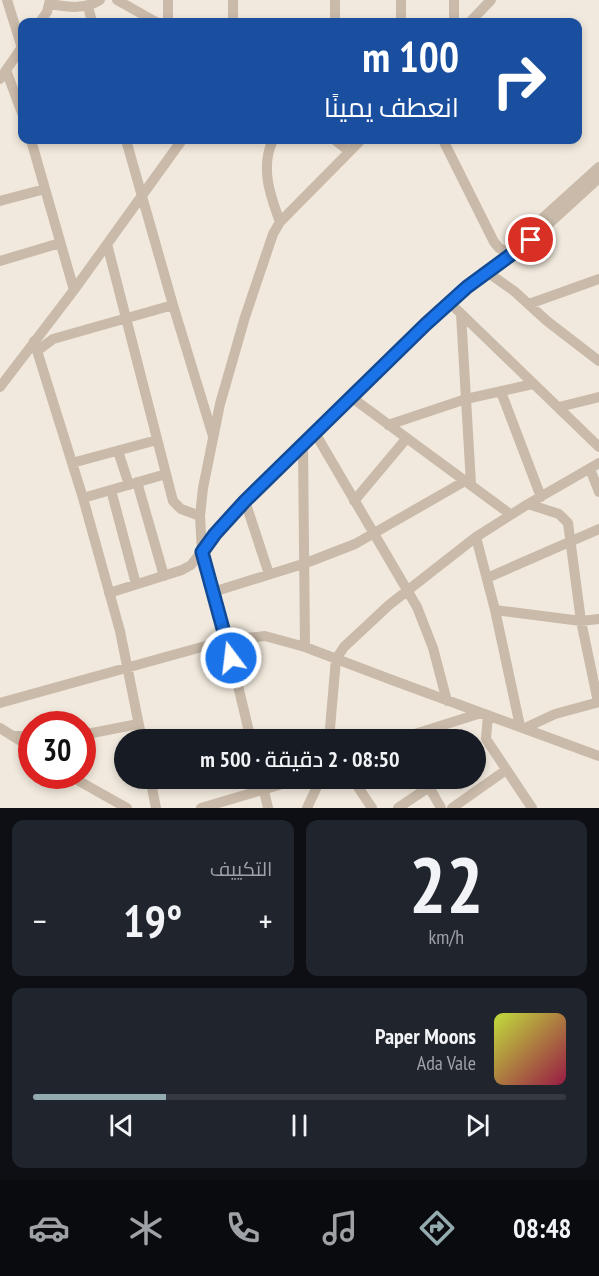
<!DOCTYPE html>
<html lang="ar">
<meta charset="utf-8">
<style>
:root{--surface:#171b24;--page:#20242c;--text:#f1f3f6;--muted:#9ea1a6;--line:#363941;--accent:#93aaae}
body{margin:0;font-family:"PT Sans Narrow",Cairo,sans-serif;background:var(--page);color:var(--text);direction:rtl;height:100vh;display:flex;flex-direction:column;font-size:22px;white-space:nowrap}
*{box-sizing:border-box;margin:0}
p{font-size:20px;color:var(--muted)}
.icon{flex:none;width:33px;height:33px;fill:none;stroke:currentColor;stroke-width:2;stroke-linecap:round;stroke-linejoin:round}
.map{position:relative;height:808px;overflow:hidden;direction:ltr}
.drawer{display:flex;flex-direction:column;gap:12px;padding:12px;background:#0d0f14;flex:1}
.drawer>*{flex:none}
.banner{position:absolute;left:18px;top:18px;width:564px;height:126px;border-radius:12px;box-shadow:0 3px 9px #0003;direction:rtl;background:#1a4fa0;color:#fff;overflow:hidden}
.speed{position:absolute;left:18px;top:711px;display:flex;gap:12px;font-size:30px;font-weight:700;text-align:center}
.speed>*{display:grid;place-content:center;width:78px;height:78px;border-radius:50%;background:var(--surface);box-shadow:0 3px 9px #0003;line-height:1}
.speed .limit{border:9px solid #d22;background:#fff;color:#111}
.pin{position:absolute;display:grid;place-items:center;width:51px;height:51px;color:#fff;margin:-26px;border:3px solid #fff;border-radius:50%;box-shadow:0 2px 6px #0007}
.me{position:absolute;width:66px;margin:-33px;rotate:345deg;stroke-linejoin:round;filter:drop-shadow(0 0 4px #0008)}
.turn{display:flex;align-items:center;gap:21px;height:126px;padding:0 24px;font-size:27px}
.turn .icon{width:78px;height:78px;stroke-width:2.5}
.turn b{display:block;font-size:42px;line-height:51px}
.big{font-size:45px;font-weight:600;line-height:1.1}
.drawer .tile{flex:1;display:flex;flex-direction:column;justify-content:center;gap:9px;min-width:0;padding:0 21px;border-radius:12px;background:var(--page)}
.drawer .dial{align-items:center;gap:0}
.dial b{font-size:78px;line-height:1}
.song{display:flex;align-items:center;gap:18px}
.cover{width:72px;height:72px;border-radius:9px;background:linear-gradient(135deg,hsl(70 70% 55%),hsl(340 70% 35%))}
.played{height:6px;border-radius:3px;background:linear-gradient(90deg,var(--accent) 25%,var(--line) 25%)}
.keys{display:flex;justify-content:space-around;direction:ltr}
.heat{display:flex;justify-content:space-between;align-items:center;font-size:33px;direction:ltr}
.drawer .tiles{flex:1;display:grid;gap:12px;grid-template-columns:1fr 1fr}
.tile:last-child{grid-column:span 2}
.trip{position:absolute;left:114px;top:729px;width:372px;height:60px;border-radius:30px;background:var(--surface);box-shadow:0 3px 9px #0003;font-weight:600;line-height:60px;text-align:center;direction:rtl}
.tabs{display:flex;height:96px;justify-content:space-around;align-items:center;background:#090b0e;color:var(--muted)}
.tabs .icon{width:42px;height:42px}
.tabs .on{color:var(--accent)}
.tabs b{font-size:27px;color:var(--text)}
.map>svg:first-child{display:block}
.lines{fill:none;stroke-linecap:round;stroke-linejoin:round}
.minor{stroke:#c9baa9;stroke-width:10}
.route-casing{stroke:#114b97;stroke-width:15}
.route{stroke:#1a73e8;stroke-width:10}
</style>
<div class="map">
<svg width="599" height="808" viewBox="0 0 599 808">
<rect width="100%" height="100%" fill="#f1e9dd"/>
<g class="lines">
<!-- minor -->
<path class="minor" d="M7 0 22 48
M117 0 156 22
M401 0V22
M454 0V22
M50 4C68 7 84 10 100 0
M88 6 92 22
M40 22 47 12 50 0
M168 22V0
M233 22V0
M335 22V0
M470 22 491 0
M6 70 22 113
M0 79 22 47
M31 140 74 290
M126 140 173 305 213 436
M273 140C260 167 270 195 280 222
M335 140 349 151
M443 140 494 242 499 248 513 255
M0 201 45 189
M107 244 173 501 181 509 200 516
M505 257 514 244 599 167
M0 261 60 243
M487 272 514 291 547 321 599 361
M450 303 599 447
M529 304 599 279
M461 314 471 484
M34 341 83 498 120 631 142 740
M37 351 53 339 173 305
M0 387 74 290 182 140
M501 392 541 497
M351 397 510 514
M559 407 599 397
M388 425 466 399 533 384
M315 433 417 607 433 648 447 701
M303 445 305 647
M118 451 129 485
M72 463 157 440
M590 469 599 492
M137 482 164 576
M111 490 136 584
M83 498 166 474
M245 501 269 574
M354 501 406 439
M528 504 559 514 568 523 581 621 598 702
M476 537 495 610 520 726
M487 578 599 529
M213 592 306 563 355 544 465 481
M109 593 182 570 191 565 227 520 245 501 426 324 467 287 503 260 519 251 599 178
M495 610 581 621 599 619
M0 703 227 640 265 636 305 647 392 680 599 756
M488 715 486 739 532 808
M0 728 32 748
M525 728 555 714 599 702
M82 735 138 724
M13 736H32
M251 740 227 640 202 552 200 516 203 488 220 404 245 317 273 234 280 222 361 140
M329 740 336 659 344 647 389 605 476 537 528 504 599 463
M396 740 481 713
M70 776 127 808
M150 778 156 808
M261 778 268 808
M352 778 372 808
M424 778 441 808
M201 808 303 778
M307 808 321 778
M398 808 429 787
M452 808 506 770"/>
</g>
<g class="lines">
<defs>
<path id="route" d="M231 658 202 552 215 534 245 501 426 324 467 287 531 240"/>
</defs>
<!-- route casing -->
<use href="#route" class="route-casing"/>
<!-- route -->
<use href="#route" class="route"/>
</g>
</svg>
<div class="speed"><div class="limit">30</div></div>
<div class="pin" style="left:531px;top:240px;background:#d93025"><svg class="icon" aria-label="arrive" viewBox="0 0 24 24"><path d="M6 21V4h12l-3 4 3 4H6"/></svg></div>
<svg class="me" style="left:231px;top:658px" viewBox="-20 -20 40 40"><circle r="17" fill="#1a73e8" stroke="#fff" stroke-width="3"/><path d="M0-11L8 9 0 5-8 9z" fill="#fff"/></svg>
<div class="trip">08:50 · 2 دقيقة · 500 m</div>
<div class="banner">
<div class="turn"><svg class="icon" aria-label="right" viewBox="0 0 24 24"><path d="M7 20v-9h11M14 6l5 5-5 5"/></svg><div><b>100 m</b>انعطف يمينًا</div></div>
</div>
</div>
<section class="drawer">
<div class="tiles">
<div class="tile dial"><b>22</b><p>km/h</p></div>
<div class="tile"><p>التكييف</p>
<div class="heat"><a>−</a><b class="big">19°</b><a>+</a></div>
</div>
<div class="tile">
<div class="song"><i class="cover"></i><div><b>Paper Moons</b><p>Ada Vale</p></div></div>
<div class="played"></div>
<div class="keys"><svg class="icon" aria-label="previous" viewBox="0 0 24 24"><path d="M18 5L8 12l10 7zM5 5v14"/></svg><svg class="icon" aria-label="pause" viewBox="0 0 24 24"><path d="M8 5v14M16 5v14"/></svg><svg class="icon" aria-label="next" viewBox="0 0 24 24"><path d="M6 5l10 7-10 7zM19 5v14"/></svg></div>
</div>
</div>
</section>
<nav class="tabs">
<b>08:48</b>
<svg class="icon on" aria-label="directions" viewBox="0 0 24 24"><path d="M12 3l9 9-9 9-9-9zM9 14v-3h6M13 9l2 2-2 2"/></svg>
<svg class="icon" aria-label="music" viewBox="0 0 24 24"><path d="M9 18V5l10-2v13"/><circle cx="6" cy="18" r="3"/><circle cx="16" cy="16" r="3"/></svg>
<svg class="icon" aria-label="phone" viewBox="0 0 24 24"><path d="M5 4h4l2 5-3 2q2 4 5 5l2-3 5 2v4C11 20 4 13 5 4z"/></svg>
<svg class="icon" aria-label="climate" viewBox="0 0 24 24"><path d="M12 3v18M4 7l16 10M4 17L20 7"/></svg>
<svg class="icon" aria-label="car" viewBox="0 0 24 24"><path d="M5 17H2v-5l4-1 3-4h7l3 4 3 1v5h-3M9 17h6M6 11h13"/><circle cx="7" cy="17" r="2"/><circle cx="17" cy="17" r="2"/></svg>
</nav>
